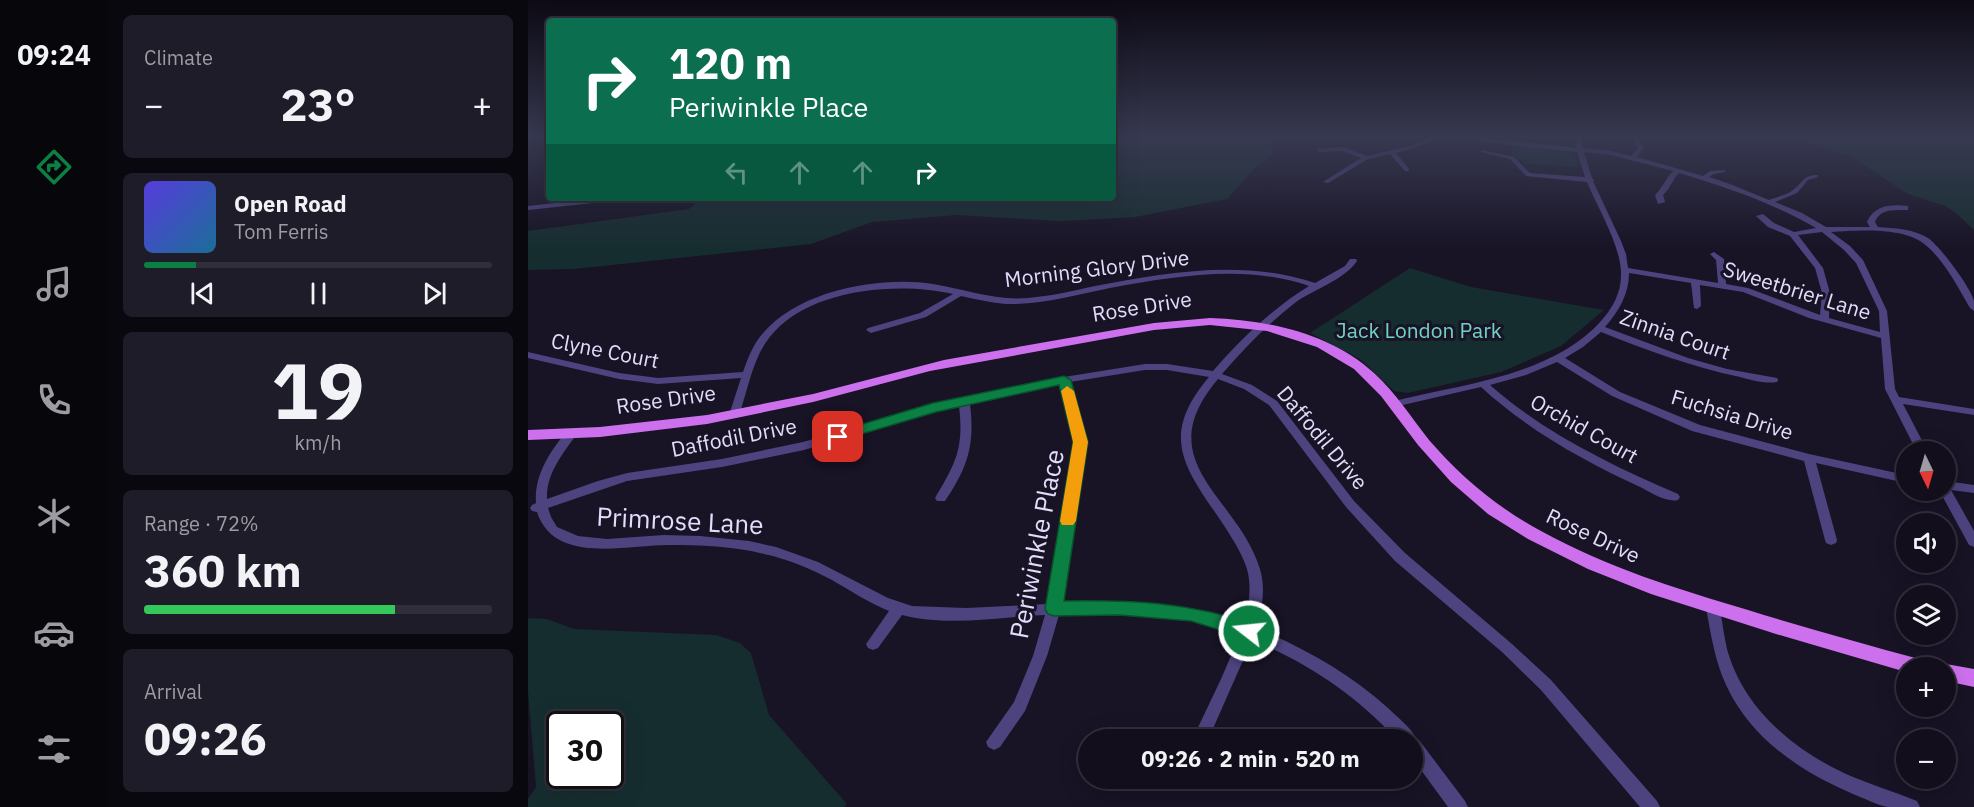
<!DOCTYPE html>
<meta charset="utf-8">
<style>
:root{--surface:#120e1c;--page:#1f1c29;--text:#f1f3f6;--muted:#9c9ca3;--line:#312e3b;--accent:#0b8043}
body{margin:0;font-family:"IBM Plex Sans",sans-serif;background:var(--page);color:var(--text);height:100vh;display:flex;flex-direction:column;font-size:22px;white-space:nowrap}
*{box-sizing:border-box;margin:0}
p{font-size:20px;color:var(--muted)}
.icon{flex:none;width:33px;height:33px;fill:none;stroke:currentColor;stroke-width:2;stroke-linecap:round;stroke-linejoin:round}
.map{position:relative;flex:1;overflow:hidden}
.details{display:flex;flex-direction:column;gap:15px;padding:15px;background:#0a080f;width:420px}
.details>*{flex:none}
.guide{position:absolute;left:18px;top:18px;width:570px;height:183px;border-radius:6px;box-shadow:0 6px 24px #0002,0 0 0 2px var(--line);background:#0b6e4f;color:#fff;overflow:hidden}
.needle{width:39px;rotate:175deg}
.buttons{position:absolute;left:1368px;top:441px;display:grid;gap:12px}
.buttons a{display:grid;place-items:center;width:60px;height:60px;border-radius:50%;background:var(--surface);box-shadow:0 6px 24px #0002,0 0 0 2px var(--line);font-size:30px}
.speed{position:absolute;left:18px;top:711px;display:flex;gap:12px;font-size:30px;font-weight:700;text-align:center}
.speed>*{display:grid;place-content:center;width:78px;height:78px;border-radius:50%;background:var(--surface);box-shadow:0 6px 24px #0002,0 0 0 2px var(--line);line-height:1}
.speed .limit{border:3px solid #111;border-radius:9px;background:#fff;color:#111}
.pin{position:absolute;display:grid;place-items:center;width:51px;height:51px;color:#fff;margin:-26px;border-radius:12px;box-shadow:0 3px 9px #0006}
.me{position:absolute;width:66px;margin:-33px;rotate:286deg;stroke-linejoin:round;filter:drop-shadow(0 0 4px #0008)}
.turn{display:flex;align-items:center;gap:21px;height:126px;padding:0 24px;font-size:27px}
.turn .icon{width:78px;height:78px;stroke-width:2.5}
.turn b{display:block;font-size:42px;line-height:51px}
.lanes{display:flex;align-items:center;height:57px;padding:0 24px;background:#0003;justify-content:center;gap:30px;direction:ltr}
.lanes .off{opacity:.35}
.big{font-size:45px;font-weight:700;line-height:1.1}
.details .card{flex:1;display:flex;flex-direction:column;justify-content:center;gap:9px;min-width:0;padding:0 21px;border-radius:9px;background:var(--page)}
.details .dial{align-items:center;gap:0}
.dial b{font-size:78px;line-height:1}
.song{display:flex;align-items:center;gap:18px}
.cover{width:72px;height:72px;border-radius:9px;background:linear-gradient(135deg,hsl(250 70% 55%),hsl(200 70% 35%))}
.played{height:6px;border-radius:3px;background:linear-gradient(90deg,var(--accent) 15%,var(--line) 15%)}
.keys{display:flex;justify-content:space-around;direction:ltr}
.heat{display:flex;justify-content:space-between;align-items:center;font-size:33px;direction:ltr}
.charge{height:9px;border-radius:4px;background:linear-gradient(90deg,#34c759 72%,var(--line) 0)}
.trip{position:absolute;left:550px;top:729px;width:345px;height:60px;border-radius:30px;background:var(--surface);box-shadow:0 6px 24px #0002,0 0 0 2px var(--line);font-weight:700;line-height:60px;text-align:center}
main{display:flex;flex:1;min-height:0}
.menu{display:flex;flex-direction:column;width:108px;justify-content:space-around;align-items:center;background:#07060b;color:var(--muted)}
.menu .icon{width:42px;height:42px}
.menu .current{color:var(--accent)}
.menu b{font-size:27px;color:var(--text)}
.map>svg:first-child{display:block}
.green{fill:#162d2f;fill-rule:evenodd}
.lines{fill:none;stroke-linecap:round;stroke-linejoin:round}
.minor{fill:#4d437f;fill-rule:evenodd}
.major{fill:#cd70ed;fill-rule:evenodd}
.route{fill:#0b8043;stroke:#07532c;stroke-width:1.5}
.slow{fill:#f59e0b}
.labels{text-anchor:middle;stroke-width:6;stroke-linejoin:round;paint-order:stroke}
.street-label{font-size:21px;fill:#e3dcfb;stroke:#181325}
.park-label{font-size:21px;fill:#70d2c5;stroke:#181325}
.near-street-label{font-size:26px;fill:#e3dcfb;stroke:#181325}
</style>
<main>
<nav class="menu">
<b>09:24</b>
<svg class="icon current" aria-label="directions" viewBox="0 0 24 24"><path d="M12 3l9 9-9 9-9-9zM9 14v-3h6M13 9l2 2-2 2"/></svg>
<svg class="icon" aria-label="music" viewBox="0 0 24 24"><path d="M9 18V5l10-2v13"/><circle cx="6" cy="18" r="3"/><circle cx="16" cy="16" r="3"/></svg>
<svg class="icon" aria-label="phone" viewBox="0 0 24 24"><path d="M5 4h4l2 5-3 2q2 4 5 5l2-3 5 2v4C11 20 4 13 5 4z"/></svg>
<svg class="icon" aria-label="climate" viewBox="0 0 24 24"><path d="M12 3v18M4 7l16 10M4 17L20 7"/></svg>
<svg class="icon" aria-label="car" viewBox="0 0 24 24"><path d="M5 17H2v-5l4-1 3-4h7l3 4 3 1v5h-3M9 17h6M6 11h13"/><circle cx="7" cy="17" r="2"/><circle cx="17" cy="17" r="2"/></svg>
<svg class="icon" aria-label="filters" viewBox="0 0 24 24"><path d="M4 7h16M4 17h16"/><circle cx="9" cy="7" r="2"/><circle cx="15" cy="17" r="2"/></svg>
</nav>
<section class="details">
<div class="card"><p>Climate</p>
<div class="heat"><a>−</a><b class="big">23°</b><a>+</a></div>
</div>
<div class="card">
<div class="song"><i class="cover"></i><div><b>Open Road</b><p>Tom Ferris</p></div></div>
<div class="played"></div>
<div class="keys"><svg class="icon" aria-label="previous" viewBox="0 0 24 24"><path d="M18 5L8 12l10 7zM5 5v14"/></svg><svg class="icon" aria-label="pause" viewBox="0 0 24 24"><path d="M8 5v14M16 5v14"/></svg><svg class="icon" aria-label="next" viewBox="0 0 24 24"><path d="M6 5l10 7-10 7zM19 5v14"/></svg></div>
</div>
<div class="card dial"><b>19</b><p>km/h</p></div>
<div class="card"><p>Range · 72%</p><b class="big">360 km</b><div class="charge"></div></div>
<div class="card"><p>Arrival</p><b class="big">09:26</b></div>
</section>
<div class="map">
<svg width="1446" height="807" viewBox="0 0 1446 807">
<rect width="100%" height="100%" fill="#181325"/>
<!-- green -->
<path class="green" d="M585 136H751L742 139 745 155 726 169 699 199 607 217 533 221 428 215 344 222 283 244 46 269 0 270V231L161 209 174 198H585Z
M1261 136H1446V230L1428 213 1417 206 1380 194 1322 156Z
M985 146 1046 153 1051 167 998 164 993 159 984 155Z
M882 268 943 287 1076 310 1033 346 973 372 880 393 866 391 832 359 782 333Z
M0 618 19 619 46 629 188 635 212 643 223 653 241 715 319 804 316 807H0V799L8 787 0 691ZM82 724V776H32V724Z"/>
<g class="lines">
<!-- minor -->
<path class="minor" d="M908 136H915L886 148 868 153 881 169V171H877L862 154 840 159 800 183 795 182 833 158 814 151 791 152 788 150 789 149 815 147 839 156 882 146Z
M930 136H943L1048 148 1047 136H1053L1055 148 1083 151 1103 156 1110 148 1104 138 1106 136H1112L1110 138 1116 148 1109 157 1175 176 1182 171 1197 170V172L1186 174 1181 177 1202 184 1241 200C1248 197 1259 195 1265 190 1276 182 1274 175 1290 175V177L1280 180 1269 193 1247 202 1274 213 1298 227H1342L1339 222C1346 205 1363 204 1380 206V210H1377C1365 210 1352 209 1347 222L1350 227C1366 228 1386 229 1400 238 1412 246 1443 288 1446 301 1446 304 1446 308 1446 311L1442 308C1429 286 1416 259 1395 243 1375 227 1328 230 1303 232L1322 246 1335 260 1359 311 1367 389 1371 397 1446 409V415L1375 404 1400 452H1389L1357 389 1353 338 1281 318 1215 292 1172 285 1173 306 1169 309 1166 308 1163 283 1101 273C1101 294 1091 311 1077 327L1160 358 1199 369 1249 378 1250 380 1249 382C1237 384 1223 380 1212 377 1164 367 1118 350 1073 332L1055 347 1037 358 1092 392 1172 425 1281 454 1378 475V483L1288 463 1309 540 1308 543 1303 545 1298 543 1297 540 1276 461 1164 431 1084 396 1029 362 998 375 962 385C1018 434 1083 465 1150 494L1152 497 1150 500C1139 503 1122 492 1112 487 1054 460 1000 430 953 387L866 407 862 406 861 404 862 402C931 384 1023 377 1073 321 1084 309 1093 293 1093 276 1094 247 1070 209 1059 182L998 176 982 159 952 152 955 150 986 157 1002 173 1057 177 1049 152 997 147 933 138ZM1056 152 1083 155 1145 171C1138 178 1135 187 1127 195L1130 204 1137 202 1135 195C1142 189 1144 180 1151 173 1198 187 1245 203 1288 228L1266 232 1246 223 1235 214 1228 216 1240 227 1262 236 1287 268 1294 293 1292 315 1220 288 1198 284 1196 259 1186 252 1182 254 1188 260 1190 283 1100 268 1098 254 1093 241 1065 181 1066 180 1064 178ZM1294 232 1316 250 1328 263 1351 311 1352 332 1301 318 1302 293 1295 268 1270 235Z
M73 198H97L93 200 0 210V206Z
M822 259H828L829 261C816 280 787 289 768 302 741 323 716 348 694 374L724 385 749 401 826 501 877 553 984 644 1023 680 1129 801 1132 807H1112L1013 690 974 652 867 561 818 507 741 405 716 389 690 379C619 463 710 496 732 569 738 589 734 609 728 628 777 648 821 673 860 708 869 717 883 727 888 739L891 740 937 801 940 807H920L885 759V740H869C828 695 780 663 724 640L680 740H664L693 679 712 635C697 630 682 624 667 621 623 612 576 613 531 615L519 656 497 711 472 747 466 750 460 747 458 742 486 702 505 656 517 615C470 617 420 627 374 615L350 648 345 650 340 648 338 644 361 611C341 603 323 591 304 580 283 569 260 559 236 554 205 546 172 545 140 545 99 545 26 565 9 512L4 511 2 508 4 505 8 503C6 476 21 453 38 432H46L48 435C34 455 18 474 19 499L70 481 99 473 194 459 275 442 406 405 536 377 617 364H639L685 371C713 339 745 308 781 286 717 264 648 276 582 288 548 295 513 305 478 304 463 303 448 299 433 296L398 317 343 333 338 330 340 328 392 313 425 294C369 281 278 289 241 338 224 360 220 390 211 415L206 418 201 415 213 378 130 384 91 379 0 358V352L91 373 130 378 215 372C220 358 225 344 236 332 273 290 352 276 405 284 437 289 467 301 500 298 522 296 545 291 567 286 640 272 715 259 787 283L817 266ZM617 370H639L681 377C630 437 657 468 695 524 704 538 714 553 719 569 724 587 721 607 715 624 699 618 682 612 666 609 622 601 578 601 534 603L558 442 542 382ZM532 384 546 442 520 604 438 608 384 606 360 598 290 562 248 547 221 541 172 536 136 535 79 539 50 536 29 527 23 517 20 508 99 481 194 467 276 450 408 411 431 406C436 448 428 463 407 498L409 501H417C440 467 447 445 442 404Z
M1418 481 1446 485V493L1423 490 1446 531V547L1441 545 1411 490H1418Z
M1185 602 1190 604 1192 608C1194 621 1196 636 1199 649 1215 707 1263 748 1316 773 1340 784 1365 791 1389 801L1392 807C1381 807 1370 807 1360 807 1348 805 1336 798 1325 794 1274 772 1224 740 1199 687 1187 662 1183 635 1178 608L1180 604Z
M646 778H662L660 786 654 788 648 786Z"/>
<!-- major -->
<path class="major" d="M682 318C740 320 802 333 846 373 868 393 883 417 901 440 933 477 970 508 1013 531 1078 567 1149 589 1220 610 1278 628 1336 644 1395 660L1402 662 1404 668H1378V672L1248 634 1123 594 1060 569 1000 539 960 514 923 482 890 445 853 396 826 369 789 347 739 331 682 325 626 330 402 371 285 402 179 424 72 437 0 440V430L72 427 179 415 285 394 416 360 626 323Z
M1418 664 1446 669V687L1418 681V668H1411Z"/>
</g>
<!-- sky -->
<linearGradient id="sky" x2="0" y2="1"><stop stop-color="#0d0a14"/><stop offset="0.55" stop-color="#373951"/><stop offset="1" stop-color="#373951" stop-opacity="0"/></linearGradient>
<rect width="1446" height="249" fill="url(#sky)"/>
<!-- route -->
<path class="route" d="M536 376 543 380 560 442 536 601C605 600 661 602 728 625L730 631 728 636 721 639 663 621 591 615 526 616 520 614 517 609 545 442 531 385 408 412 310 441 302 437 305 433 405 403Z"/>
<!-- slow -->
<path class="slow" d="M539 386 546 391 560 442 548 521 545 525H534L532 521 545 442 533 391Z"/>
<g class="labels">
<!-- street labels -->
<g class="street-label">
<text transform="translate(569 269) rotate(-7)" y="7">Morning Glory Drive</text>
<text transform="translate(1269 291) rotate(17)" y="7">Sweetbrier Lane</text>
<text transform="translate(614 307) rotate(-9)" y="7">Rose Drive</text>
<text transform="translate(1147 335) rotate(19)" y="7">Zinnia Court</text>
<text transform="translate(77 351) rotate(11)" y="7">Clyne Court</text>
<text transform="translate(138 400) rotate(-8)" y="7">Rose Drive</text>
<text transform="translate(1204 415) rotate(17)" y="7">Fuchsia Drive</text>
<text transform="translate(1056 429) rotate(29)" y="7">Orchid Court</text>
<text transform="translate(206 438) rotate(-11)" y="7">Daffodil Drive</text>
<text transform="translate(794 438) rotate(50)" y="7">Daffodil Drive</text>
<text transform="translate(1065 536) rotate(25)" y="7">Rose Drive</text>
</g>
<!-- park labels -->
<g class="park-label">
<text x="891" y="338">Jack London Park</text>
</g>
<!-- near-street labels -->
<g class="near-street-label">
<text transform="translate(152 521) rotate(3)" y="9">Primrose Lane</text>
<text transform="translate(509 544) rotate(-79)" y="9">Periwinkle Place</text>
</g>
</g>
</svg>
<div class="buttons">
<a><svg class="needle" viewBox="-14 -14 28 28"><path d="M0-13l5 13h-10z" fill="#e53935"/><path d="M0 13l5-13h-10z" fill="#9c9ca3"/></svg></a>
<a><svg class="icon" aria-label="sound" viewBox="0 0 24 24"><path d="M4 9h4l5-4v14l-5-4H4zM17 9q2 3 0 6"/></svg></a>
<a><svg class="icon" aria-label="layers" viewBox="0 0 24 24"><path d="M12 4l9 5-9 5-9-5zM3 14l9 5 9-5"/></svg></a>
<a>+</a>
<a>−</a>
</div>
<div class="speed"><div class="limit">30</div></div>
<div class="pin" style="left:310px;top:437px;background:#d93025"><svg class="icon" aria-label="arrive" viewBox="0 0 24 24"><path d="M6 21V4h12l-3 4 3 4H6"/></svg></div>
<svg class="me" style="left:721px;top:631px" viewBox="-20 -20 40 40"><circle r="17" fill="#0b8043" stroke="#fff" stroke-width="3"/><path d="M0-11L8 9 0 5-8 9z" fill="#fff"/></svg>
<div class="trip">09:26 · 2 min · 520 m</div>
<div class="guide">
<div class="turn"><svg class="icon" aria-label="right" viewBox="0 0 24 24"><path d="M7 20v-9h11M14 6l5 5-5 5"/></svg><div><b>120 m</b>Periwinkle Place</div></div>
<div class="lanes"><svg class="icon off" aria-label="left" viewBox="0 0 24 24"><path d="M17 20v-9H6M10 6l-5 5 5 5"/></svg><svg class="icon off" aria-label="ahead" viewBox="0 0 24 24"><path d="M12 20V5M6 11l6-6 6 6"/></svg><svg class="icon off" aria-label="ahead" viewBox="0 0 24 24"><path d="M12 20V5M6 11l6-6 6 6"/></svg><svg class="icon" aria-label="right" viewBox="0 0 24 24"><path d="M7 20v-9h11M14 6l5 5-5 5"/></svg></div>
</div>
</div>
</main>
